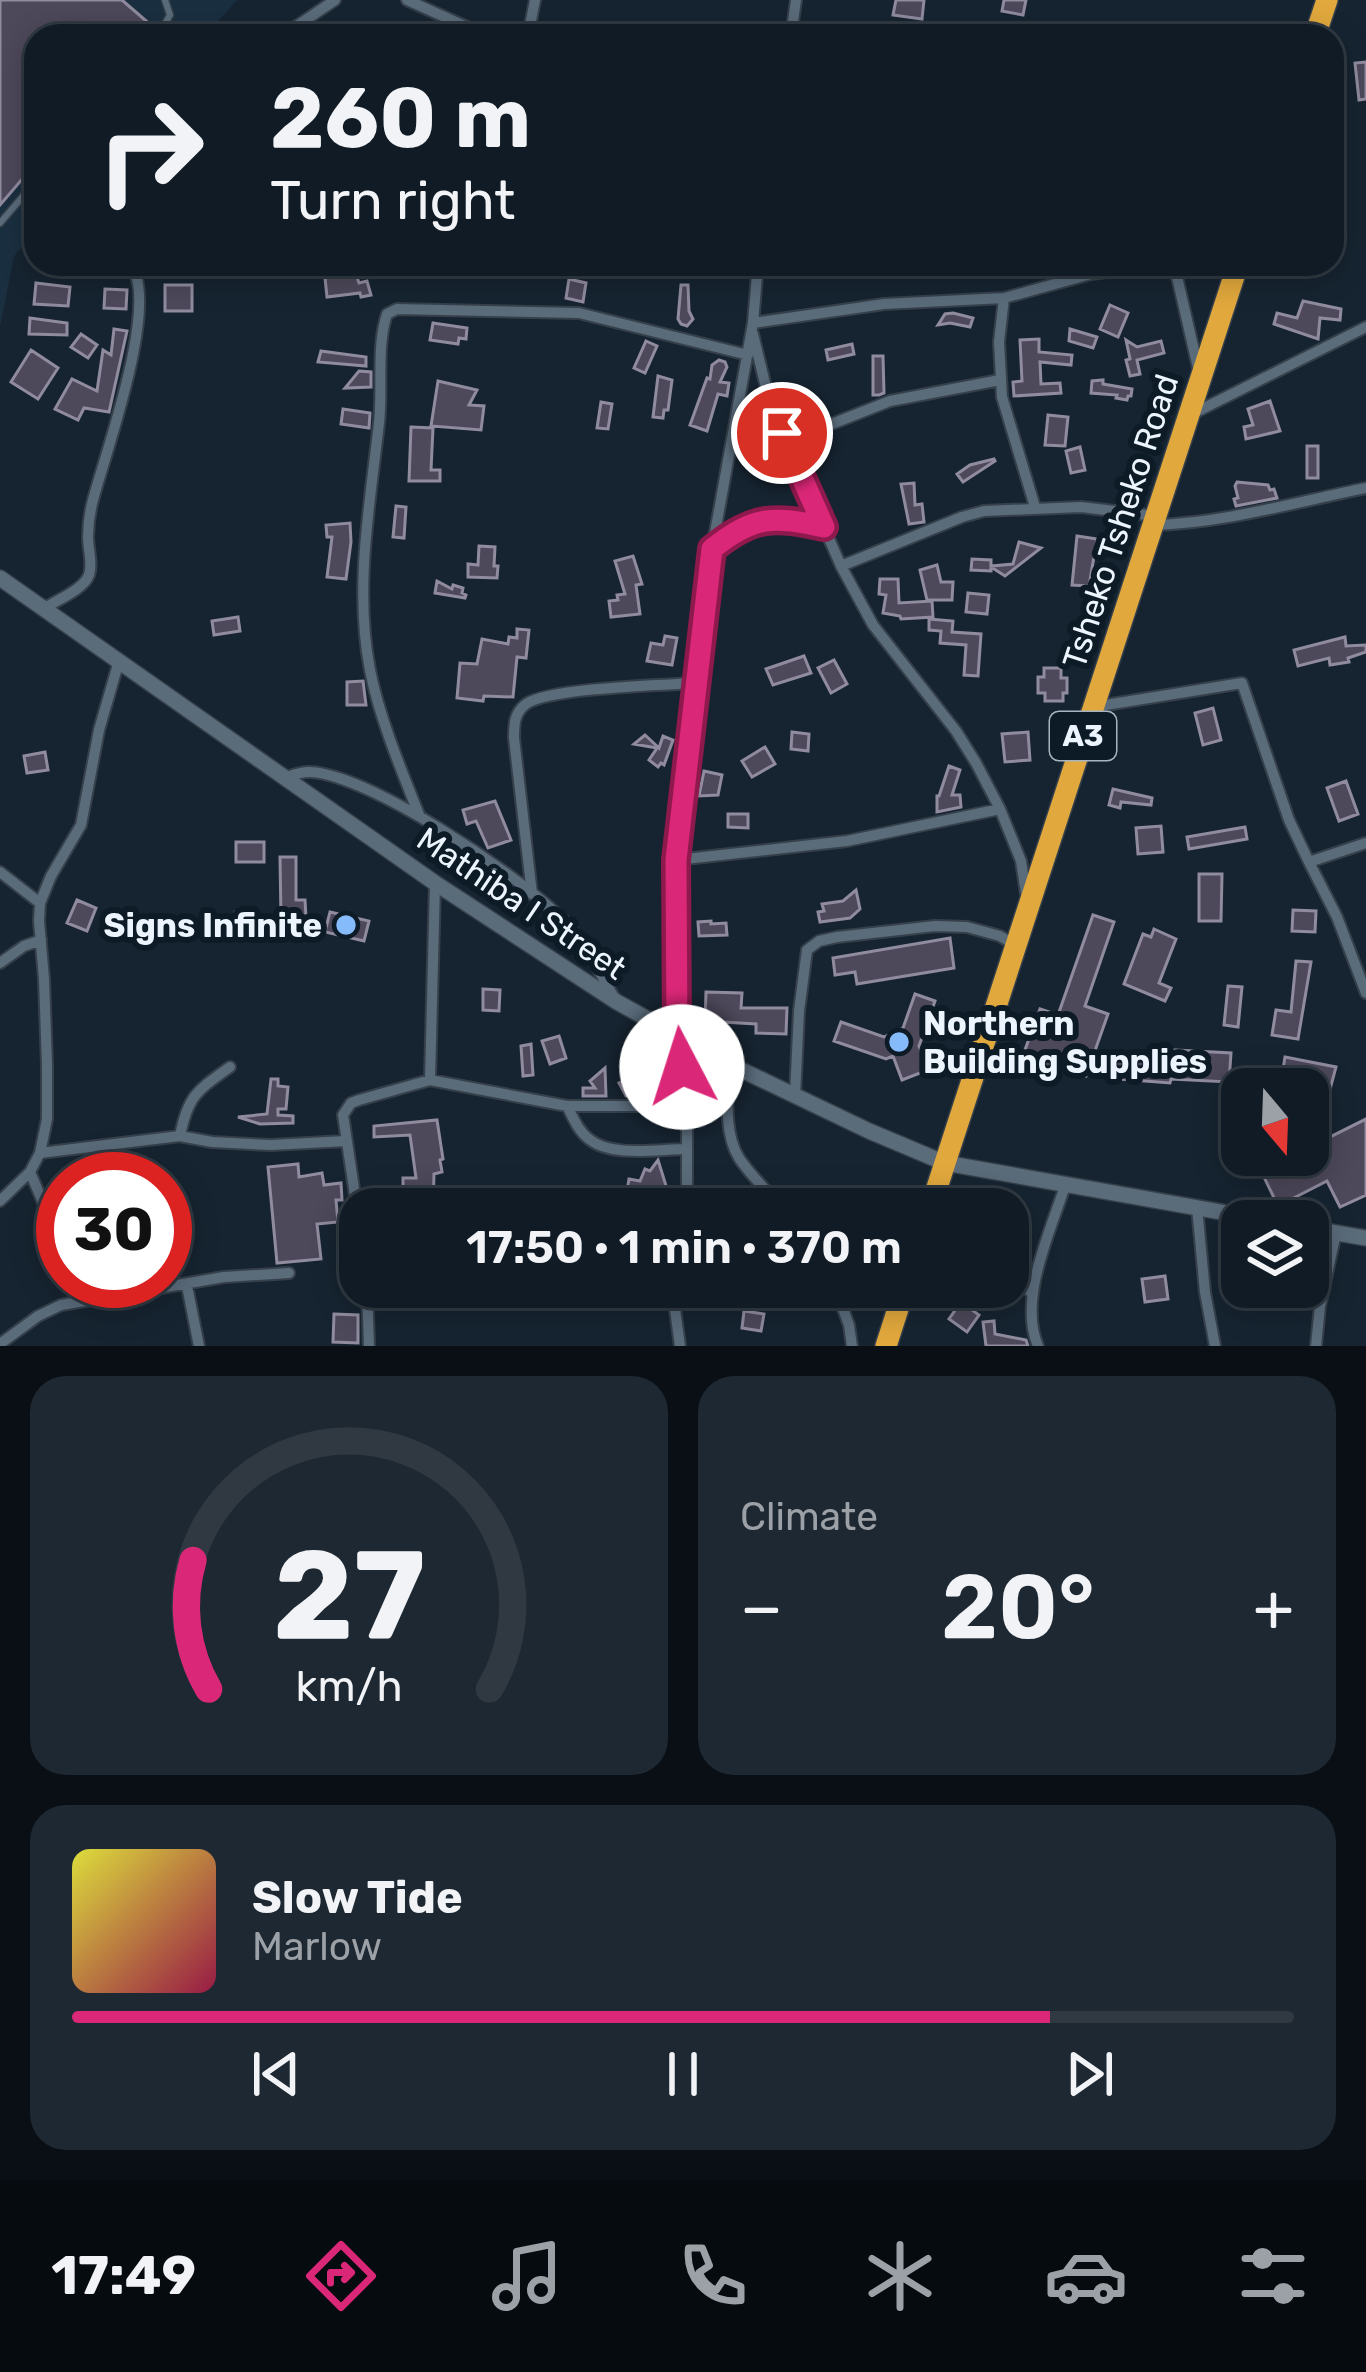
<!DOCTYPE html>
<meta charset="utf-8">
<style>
:root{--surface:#101b25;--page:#1e2832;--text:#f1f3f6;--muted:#9ca1a7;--line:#303942;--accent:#db2777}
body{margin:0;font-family:Rubik,sans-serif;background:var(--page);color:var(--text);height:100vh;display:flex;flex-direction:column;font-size:45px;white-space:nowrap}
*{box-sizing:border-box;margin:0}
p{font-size:39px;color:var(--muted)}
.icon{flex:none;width:66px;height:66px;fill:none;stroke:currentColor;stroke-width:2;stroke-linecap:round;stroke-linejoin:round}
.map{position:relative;height:1346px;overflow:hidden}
.details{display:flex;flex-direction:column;gap:30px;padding:30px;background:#090f14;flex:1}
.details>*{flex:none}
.hud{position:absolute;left:24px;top:24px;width:1320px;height:252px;border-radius:36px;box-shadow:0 6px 30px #0003,0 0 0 3px var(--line);background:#101b25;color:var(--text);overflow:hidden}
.needle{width:78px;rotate:161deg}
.fabs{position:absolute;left:1221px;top:1068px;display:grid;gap:24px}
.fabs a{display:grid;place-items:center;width:108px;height:108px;border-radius:24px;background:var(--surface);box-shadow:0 6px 30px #0003,0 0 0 3px var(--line);font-size:60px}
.speed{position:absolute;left:36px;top:1152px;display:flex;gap:24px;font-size:60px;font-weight:700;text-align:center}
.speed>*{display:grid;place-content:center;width:156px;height:156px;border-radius:50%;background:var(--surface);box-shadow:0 6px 30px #0003,0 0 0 3px var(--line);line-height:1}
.speed .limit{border:18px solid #d22;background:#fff;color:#111}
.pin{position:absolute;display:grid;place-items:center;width:102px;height:102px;color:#fff;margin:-51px;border:6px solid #fff;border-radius:50%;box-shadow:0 3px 12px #0007}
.me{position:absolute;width:132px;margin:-66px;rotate:355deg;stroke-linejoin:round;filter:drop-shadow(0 0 9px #0008)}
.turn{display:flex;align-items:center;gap:42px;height:252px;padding:0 48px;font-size:54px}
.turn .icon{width:156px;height:156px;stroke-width:2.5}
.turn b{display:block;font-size:84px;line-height:102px}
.big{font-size:90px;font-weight:600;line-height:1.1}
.details .card{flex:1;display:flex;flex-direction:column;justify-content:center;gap:18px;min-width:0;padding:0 42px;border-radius:36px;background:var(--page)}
.details .dial{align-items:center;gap:0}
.dial svg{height:312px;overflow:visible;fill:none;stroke:var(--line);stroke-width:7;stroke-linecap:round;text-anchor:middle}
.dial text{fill:var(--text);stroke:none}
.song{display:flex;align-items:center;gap:36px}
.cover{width:144px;height:144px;border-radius:18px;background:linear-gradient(135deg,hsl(60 70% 55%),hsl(340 70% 35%))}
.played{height:12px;border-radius:6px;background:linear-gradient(90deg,var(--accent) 80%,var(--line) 80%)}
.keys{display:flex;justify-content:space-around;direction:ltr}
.heat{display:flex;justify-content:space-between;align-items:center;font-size:66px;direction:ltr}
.details .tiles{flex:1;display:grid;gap:30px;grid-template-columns:1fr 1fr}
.card:last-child{grid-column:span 2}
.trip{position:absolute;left:339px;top:1188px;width:690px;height:120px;border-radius:36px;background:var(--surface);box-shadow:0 6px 30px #0003,0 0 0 3px var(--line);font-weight:600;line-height:120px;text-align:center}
.menu{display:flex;height:192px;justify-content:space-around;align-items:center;background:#060b0f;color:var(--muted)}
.menu .icon{width:84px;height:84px}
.menu .active{color:var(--accent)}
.menu b{font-size:54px;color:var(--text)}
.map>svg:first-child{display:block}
.built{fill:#1a2f40}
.building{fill:#4d485a;stroke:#908b9f;stroke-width:3}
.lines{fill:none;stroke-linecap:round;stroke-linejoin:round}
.lane-casing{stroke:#35404b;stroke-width:9}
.street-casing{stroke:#35404b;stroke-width:14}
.secondary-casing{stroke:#35404b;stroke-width:18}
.highway-casing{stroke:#35404b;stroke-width:24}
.lane{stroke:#5a6b7a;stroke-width:6}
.street{stroke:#5a6b7a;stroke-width:10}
.secondary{stroke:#5a6b7a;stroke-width:15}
.highway{stroke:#e1a83d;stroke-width:21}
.route-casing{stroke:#8e194d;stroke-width:30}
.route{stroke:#db2777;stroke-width:21}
.poi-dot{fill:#86bbfb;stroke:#0d1b27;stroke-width:4.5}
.labels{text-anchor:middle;stroke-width:12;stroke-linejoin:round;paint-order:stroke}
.shield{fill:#0d1b27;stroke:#a9b4be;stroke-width:3}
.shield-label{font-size:30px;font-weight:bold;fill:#ecf5fe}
.street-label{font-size:33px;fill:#ecf5fe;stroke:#0d1b27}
.poi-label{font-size:33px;font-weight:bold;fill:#ecf5fe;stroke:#0d1b27;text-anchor:end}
</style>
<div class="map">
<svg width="1366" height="1346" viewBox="0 0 1366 1346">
<rect width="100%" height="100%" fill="#162431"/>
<!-- built -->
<path class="built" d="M0 0H237L205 36H36V230L14 256 0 327Z"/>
<!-- building -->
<path class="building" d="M0 0H122L152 26 143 36H36V163L0 205Z
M896 0H924L922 19 893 15Z
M1004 0H1026L1023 15 1002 11Z
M1366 62V99L1359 100 1355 63Z
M356 274 359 283 367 281 371 295 361 297 360 293 327 297 325 278Z
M569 279 586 283 583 302 566 298Z
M36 283 70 287 68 306 34 304Z
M165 285H192V311H165Z
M681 285H688L689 311 693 319 687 326 681 324 678 319Z
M105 289 127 290 126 309 104 308Z
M1303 301 1341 309 1340 320 1320 318 1318 339 1274 324 1277 313 1297 318Z
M1110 305 1128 313 1118 337 1100 329Z
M953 313 973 318 970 327 950 323 938 325 945 314Z
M30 318 67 323V335L29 334Z
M433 323 467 328 466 339 459 338 458 344 430 340Z
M114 329 127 331 109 412 84 408 78 420 55 409 72 379 97 391 103 350 111 355Z
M1070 329 1097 337 1093 348 1069 341Z
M81 334 97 345 88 358 71 347Z
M1039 339V352L1072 355 1071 365 1040 362 1041 384 1060 383 1061 393 1014 396 1013 382 1022 381 1020 340Z
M1126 340 1137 347 1161 341 1164 353 1137 360 1140 374 1130 376 1126 360 1130 359Z
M646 341 657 346 645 373 634 368Z
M852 344 854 354 828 360 826 350Z
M31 350 58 368 38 399 11 382Z
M321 351 366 357V366L318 362Z
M873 356H883L884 393 879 395H873Z
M719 360 725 362 727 367 720 382 729 383 727 396 718 394 707 431 690 425 707 378 710 379 712 365Z
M359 371 371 372V387L345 388Z
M658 376 672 380 668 410H664L663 418 653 417Z
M1103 380V384L1132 389 1131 396H1128L1127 400 1116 398 1117 395 1091 393 1092 381Z
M438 381 477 390 469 405 484 406 481 430 431 426Z
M1270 401 1280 431 1246 439 1244 427 1253 425 1248 409Z
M601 402 612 404 608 429 597 428Z
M343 409 370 413 369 428 341 424Z
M1048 415 1068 417 1065 446 1045 445Z
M411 427 433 428 431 470H440V481H409Z
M1307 446H1318V478H1307Z
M1080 447 1085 470 1071 473 1066 451Z
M994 459 995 461 963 482 957 474 970 465Z
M1237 482 1268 485 1270 490 1274 489 1277 498 1236 506 1234 499 1238 498 1235 486Z
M914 483 915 505 922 504 924 522 909 524 901 484Z
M396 506 406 507 404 538 393 537Z
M350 523 351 542 346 579 327 577 332 537H327L326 525Z
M1077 536 1097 539 1089 586 1072 585Z
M1019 542 1041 548 1005 576 991 567V571L971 570 972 559 991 560V566L1013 564Z
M479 546 495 547 494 566H498L497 578 468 577V564L478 565Z
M633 556 642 584 636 585 640 614 611 617 609 601 618 600 617 595 625 594 615 561Z
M937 565 941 582H953L952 600H927L920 570Z
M880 579H898L899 603 932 601 933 617 901 619 900 616 883 613 886 595 879 594Z
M437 581 452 589 453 585 463 588 462 593 466 595 465 598 435 593Z
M968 593 989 595 987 614 966 612Z
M238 617 240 631 214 635 212 621Z
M929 619 953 621 952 632 981 634 978 676 964 675 966 645 940 643 941 631 929 630Z
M517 629 529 630 526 658 517 657 513 697 484 696 483 701 457 698 460 663 477 664 482 639 508 644 509 637 517 638Z
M665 636 677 638 672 665 647 661 651 643 663 645Z
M1345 637 1346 646 1366 645V652L1348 658 1349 662 1330 665 1329 658 1298 666 1294 650Z
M804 656 811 673 773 685 766 669Z
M834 660 847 684 831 693 818 668Z
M1044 668H1061V678H1067V693H1063V701H1045V693H1038V677H1044Z
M363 681 366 705H347V682Z
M1213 708 1221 740 1203 745 1195 713Z
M792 732 809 734 808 751 791 749Z
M1028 732 1030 760 1005 762 1002 734Z
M645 735 659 748 663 736 673 740 664 765 661 763 658 767 649 760 657 748 634 744Z
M765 747 775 764 752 777 742 761Z
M45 752 48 770 27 773 24 756Z
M949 766 960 770 952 795H960L961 807 937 812V796H939Z
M704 771 722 775 718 795 699 796Z
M1346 781 1358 814 1339 821 1327 788Z
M1113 789 1152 798 1151 805 1121 802 1120 808 1109 805Z
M495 801 511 840 488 848 476 821 467 824 463 810Z
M728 814H748V828L728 827Z
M1161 826 1163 852 1138 854 1136 828Z
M1245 827 1247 839 1189 849 1187 837Z
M236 842H264V862H236Z
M280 857H296V900H305L306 918 281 919Z
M1199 874H1222L1221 921H1199Z
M856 890 860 909 850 918 820 922 818 912 824 911 822 904 843 901Z
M77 900 96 908 87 931 67 923Z
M1293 910 1316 911 1315 932 1292 931Z
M235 912 252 916 248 934 231 930Z
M330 912 369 921 364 941 325 932Z
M1093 915 1114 922 1085 1006 1108 1014 1086 1076 1063 1068 1058 1079 1019 1066 1040 1009 1058 1015Z
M711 921V924L726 923 727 935 699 936 698 922Z
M1154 929 1176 939 1159 983 1171 988 1165 1001 1124 984 1143 934 1151 937Z
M950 938 954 968 857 984 855 972 835 975 833 958Z
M1296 961 1311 962 1298 1039 1272 1035 1276 1010 1291 1012Z
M1228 986 1242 987 1238 1027 1224 1025Z
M483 989 500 990 499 1011 483 1010Z
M706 992 742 993 741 1008H787L786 1034 756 1033V1024L705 1021Z
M915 994 935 1001 919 1046 928 1070 902 1080 893 1056 886 1059 834 1041 841 1022 884 1037 903 1028Z
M559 1036 566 1058 550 1064 542 1041Z
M531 1044 533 1075 523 1076 521 1046Z
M1175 1050 1231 1053 1229 1082 1171 1079 1170 1083 1107 1078 1109 1052 1175 1056Z
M1285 1057 1336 1067 1328 1097 1308 1092V1089L1280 1088Z
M605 1068 606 1096H583V1088H595L590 1081Z
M655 1072 663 1093 650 1095 648 1090 636 1096H626L619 1083 635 1075 636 1078Z
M271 1079H278V1086L288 1087 286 1109H278V1115L293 1116V1123L260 1124 238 1117 267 1114Z
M1366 1119V1195L1340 1207 1327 1181 1278 1206 1261 1171 1294 1155H1308V1148Z
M437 1120 443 1159 440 1160 442 1172 434 1174 433 1209 403 1208V1178H416L410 1135 374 1137V1126Z
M658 1160 667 1189 655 1192 660 1209H645L640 1192 627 1191 629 1179 640 1181 645 1169 650 1171Z
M298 1164 299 1177 322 1173 324 1185 341 1183 342 1200H336L338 1222 317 1224 321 1259 277 1263 268 1167Z
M1165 1276 1168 1299 1145 1302 1142 1279Z
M1228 1287H1263L1261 1298 1228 1294Z
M961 1302 979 1315 967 1332 949 1319Z
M744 1311 764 1314 761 1331 742 1328Z
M334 1314 358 1315V1343L333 1342Z
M994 1321 995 1334 1026 1340 1028 1346H986L983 1322Z"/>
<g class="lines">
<defs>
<path id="lane" d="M158 36 170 15 165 0
M0 223 36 181
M956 1067 971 1074"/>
<path id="street" d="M407 0 487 36
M282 36 335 0
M528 36 535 0
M791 36 796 0
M1174 264 1199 372
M753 323 884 304 1004 298
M753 334 770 404 841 566 873 625 956 731 976 763 1000 809 1021 861 1027 900
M1192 414 1366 327
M786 442 890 401 1000 380
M1035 507 1002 397 999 342 1004 298 1091 274 1164 264
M1153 525C1225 523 1296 502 1366 488
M712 549C754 515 774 516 825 527
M841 566 962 517 984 511 1081 507 1156 516
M45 608C57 600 84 589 89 575 93 564 88 549 88 537 88 526 90 511 93 500 105 454 161 301 130 264
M1093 707 1242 683 1289 820 1309 862 1366 843
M284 778C293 775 301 771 311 772 371 776 513 872 558 915 583 938 598 970 615 999
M420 817C402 772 379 717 370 670 354 588 370 504 379 423 383 388 376 347 387 314L397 309 579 313 748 355
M676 860 847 841 1000 809
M1309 862 1337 917 1366 993
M0 872 40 903
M532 894 514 738C514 725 514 713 526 704 549 688 662 685 696 683
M0 963 24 946 41 940
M729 1064C728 1093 723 1132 739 1158 751 1176 769 1193 783 1209
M430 1080 435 883
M795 1096 799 1011 807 950 819 941 837 937 935 926 967 927 1000 936 1015 945
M567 1106C573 1117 578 1131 589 1139 612 1158 658 1149 687 1149
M180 1136C188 1095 198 1090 230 1067
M40 1153 180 1136 212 1142 271 1145 346 1141
M30 1172 63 1249
M0 1201 30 1172 40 1153 47 1119V1065L44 979 39 921 40 903 51 876 81 825 99 730 119 661
M1197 1207 1205 1292 1215 1346
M687 1209V1099L677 1036 676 860 712 549 753 323 758 264
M360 1229 343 1115 351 1103 359 1100 430 1080 567 1106H639L687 1099
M1008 1274 1032 1293
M75 1281 82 1301
M187 1286 199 1346
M367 1287 369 1346
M672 1287 680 1346
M835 1287 849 1325 852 1346
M0 1344 38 1316 61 1305 224 1277 289 1273
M1038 1346C1018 1300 1050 1232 1065 1186
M1316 1346 1320 1306 1336 1233"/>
<path id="secondary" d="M0 578 435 883 617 1002 729 1064 869 1131 945 1163 1272 1221
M1308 1228 1366 1238"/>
<path id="highway" d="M1315 36 1327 0
M930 1209 1238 264
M886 1346 905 1287"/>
</defs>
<!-- lane casing -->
<use href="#lane" class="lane-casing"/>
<!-- street casing -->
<use href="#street" class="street-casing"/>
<!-- secondary casing -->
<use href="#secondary" class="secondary-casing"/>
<!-- highway casing -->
<use href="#highway" class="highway-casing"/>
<!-- lane -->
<use href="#lane" class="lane"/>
<!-- street -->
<use href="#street" class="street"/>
<!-- secondary -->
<use href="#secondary" class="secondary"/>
<!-- highway -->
<use href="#highway" class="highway"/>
</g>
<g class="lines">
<defs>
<path id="route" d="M682 1067 677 1036 676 860 712 549C754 515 774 516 824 527L782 433"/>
</defs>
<!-- route casing -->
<use href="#route" class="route-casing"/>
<!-- route -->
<use href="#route" class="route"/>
</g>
<!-- markers -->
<g class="poi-dot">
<circle cx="346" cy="925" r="12"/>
<circle cx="899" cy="1042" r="12"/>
</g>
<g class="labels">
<!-- shield labels -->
<rect class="shield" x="1050" y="712" width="66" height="48" rx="9"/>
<g class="shield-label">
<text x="1083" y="746">A3</text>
</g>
<!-- street labels -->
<g class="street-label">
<text transform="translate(1120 521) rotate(-72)" y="12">Tsheko Tsheko Road</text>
<text transform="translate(522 903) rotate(34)" y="12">Mathiba I Street</text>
</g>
<!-- poi labels -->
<g class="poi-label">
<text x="322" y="937">Signs Infinite</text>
<text x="923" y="1035" text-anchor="start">Northern<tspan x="923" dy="38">Building Supplies</tspan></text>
</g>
</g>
</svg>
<div class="fabs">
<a><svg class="needle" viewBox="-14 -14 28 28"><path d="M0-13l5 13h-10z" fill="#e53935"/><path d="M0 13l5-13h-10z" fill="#9ca1a7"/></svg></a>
<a><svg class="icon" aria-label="layers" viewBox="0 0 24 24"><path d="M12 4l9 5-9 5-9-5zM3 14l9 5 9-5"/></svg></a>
</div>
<div class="speed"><div class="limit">30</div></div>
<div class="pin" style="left:782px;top:433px;background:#d93025"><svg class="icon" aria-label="arrive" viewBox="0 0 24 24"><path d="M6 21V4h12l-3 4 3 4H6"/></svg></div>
<svg class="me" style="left:682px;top:1067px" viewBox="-20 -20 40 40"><circle r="19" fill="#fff"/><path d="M0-13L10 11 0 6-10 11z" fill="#db2777"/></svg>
<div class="trip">17:50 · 1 min · 370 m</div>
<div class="hud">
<div class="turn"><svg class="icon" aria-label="right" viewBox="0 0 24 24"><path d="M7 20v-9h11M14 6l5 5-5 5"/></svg><div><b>260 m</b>Turn right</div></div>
</div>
</div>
<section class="details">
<div class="tiles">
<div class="card dial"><svg viewBox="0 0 100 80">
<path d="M14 69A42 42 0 1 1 86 69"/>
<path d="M14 69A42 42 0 0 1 10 36" stroke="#db2777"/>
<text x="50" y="56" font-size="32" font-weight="700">27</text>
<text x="50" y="72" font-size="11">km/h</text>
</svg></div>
<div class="card"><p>Climate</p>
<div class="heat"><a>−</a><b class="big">20°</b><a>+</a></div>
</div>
<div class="card">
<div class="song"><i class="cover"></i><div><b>Slow Tide</b><p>Marlow</p></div></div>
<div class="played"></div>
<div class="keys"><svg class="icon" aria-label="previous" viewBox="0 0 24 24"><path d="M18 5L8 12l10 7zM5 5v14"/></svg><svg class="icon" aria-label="pause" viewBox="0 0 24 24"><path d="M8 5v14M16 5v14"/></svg><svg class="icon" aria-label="next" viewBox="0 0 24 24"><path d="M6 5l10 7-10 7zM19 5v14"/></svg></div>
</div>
</div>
</section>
<nav class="menu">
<b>17:49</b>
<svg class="icon active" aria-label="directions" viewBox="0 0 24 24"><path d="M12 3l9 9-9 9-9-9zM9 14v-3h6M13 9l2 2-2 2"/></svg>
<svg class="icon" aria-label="music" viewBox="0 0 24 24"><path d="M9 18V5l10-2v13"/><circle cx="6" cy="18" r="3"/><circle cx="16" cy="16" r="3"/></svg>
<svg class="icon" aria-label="phone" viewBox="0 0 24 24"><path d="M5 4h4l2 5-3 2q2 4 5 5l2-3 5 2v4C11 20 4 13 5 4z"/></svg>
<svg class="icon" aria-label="climate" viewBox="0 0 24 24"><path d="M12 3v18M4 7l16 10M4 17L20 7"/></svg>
<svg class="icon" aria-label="car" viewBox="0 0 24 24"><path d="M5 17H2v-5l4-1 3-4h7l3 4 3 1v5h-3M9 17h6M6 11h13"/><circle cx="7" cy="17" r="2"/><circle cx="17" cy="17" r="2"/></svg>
<svg class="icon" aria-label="filters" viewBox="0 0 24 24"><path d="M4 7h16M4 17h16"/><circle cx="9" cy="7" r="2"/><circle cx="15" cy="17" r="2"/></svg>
</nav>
